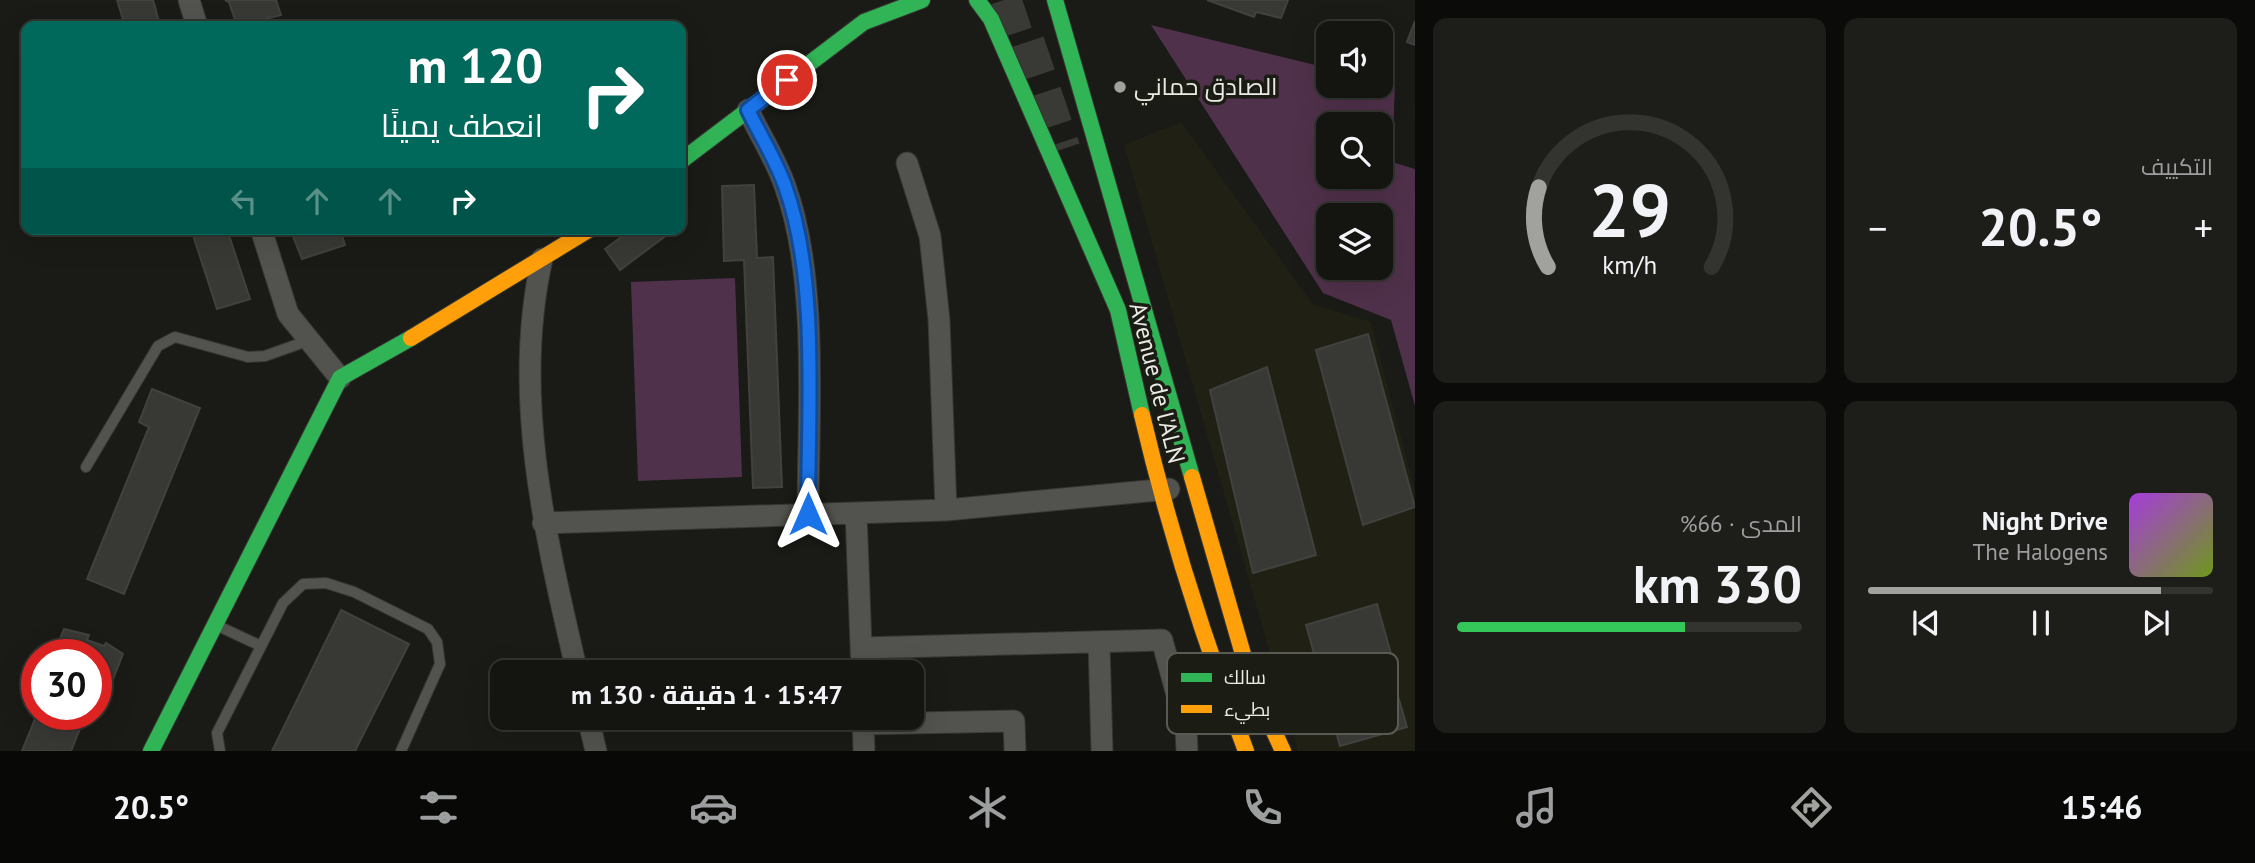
<!DOCTYPE html>
<html lang="ar">
<meta charset="utf-8">
<style>
:root{--surface:#141410;--page:#1d1d19;--text:#f1f3f6;--muted:#9d9e9f;--line:#333330;--accent:#a1a29d}
body{margin:0;font-family:"PT Sans",Cairo,sans-serif;background:var(--page);color:var(--text);direction:rtl;height:100vh;display:flex;flex-direction:column;font-size:26px;white-space:nowrap}
*{box-sizing:border-box;margin:0}
p{font-size:23px;color:var(--muted)}
.icon{flex:none;width:38px;height:38px;fill:none;stroke:currentColor;stroke-width:2;stroke-linecap:round;stroke-linejoin:round}
.map{position:relative;flex:1;overflow:hidden;direction:ltr}
.drawer{display:flex;flex-direction:column;gap:18px;padding:18px;background:#0b0b09;width:840px}
.drawer>*{flex:none}
.hud{position:absolute;left:21px;top:21px;width:665px;height:214px;border-radius:14px;box-shadow:0 7px 28px #0002,0 0 0 2px var(--line);direction:rtl;background:#00695c;color:#fff;overflow:hidden}
.tools{position:absolute;left:1316px;top:21px;display:grid;gap:14px}
.tools a{display:grid;place-items:center;width:77px;height:77px;border-radius:14px;background:var(--surface);box-shadow:0 7px 28px #0002,0 0 0 2px var(--line);font-size:35px}
.speed{position:absolute;left:21px;top:639px;display:flex;gap:14px;font-size:35px;font-weight:700;text-align:center}
.speed>*{display:grid;place-content:center;width:91px;height:91px;border-radius:50%;background:var(--surface);box-shadow:0 7px 28px #0002,0 0 0 2px var(--line);line-height:1}
.speed .limit{border:10px solid #d22;background:#fff;color:#111}
.pin{position:absolute;display:grid;place-items:center;width:60px;height:60px;color:#fff;margin:-30px;border:4px solid #fff;border-radius:50%;box-shadow:0 2px 7px #0007}
.me{position:absolute;width:77px;margin:-38px;rotate:0deg;stroke-linejoin:round;filter:drop-shadow(0 0 5px #0008)}
.turn{display:flex;align-items:center;gap:24px;height:147px;padding:0 28px;font-size:32px}
.turn .icon{width:91px;height:91px;stroke-width:2.5}
.turn b{display:block;font-size:49px;line-height:60px}
.lanes{display:flex;align-items:center;height:66px;padding:0 28px;background:#0003;justify-content:center;gap:35px;direction:ltr}
.lanes .off{opacity:.35}
.big{font-size:52px;font-weight:700;line-height:1.1}
.drawer .card{flex:1;display:flex;flex-direction:column;justify-content:center;gap:10px;min-width:0;padding:0 24px;border-radius:14px;background:var(--page)}
.drawer .dial{align-items:center;gap:0}
.dial svg{height:182px;overflow:visible;fill:none;stroke:var(--line);stroke-width:7;stroke-linecap:round;text-anchor:middle}
.dial text{fill:var(--text);stroke:none}
.song{display:flex;align-items:center;gap:21px}
.cover{width:84px;height:84px;border-radius:10px;background:linear-gradient(135deg,hsl(280 70% 55%),hsl(80 70% 35%))}
.played{height:7px;border-radius:4px;background:linear-gradient(90deg,var(--accent) 85%,var(--line) 85%)}
.keys{display:flex;justify-content:space-around;direction:ltr}
.heat{display:flex;justify-content:space-between;align-items:center;font-size:38px;direction:ltr}
.charge{height:10px;border-radius:5px;background:linear-gradient(90deg,#34c759 66%,var(--line) 0)}
.drawer .tiles{flex:1;display:grid;gap:18px;grid-template-columns:repeat(2,1fr)}
.trip{position:absolute;left:490px;top:660px;width:434px;height:70px;border-radius:14px;background:var(--surface);box-shadow:0 7px 28px #0002,0 0 0 2px var(--line);font-weight:700;line-height:70px;text-align:center;direction:rtl}
.tab-bar{display:flex;height:112px;justify-content:space-around;align-items:center;background:#080806;color:var(--muted)}
.tab-bar .icon{width:49px;height:49px}
.tab-bar .on{color:var(--accent)}
.tab-bar b{font-size:32px;color:var(--text)}
main{display:flex;flex:1;min-height:0}
.map>svg:first-child{display:block}
.built{fill:#202114}
.green{fill:#50314b;fill-rule:evenodd}
.building{fill:#383835;stroke:#41423e;stroke-width:2}
.lines{fill:none;stroke-linecap:round;stroke-linejoin:round}
.primary-tunnel{stroke:#393935;stroke-width:35;stroke-dasharray:35 18;stroke-linecap:butt}
.lane-casing{stroke:#363633;stroke-width:12}
.street-casing{stroke:#363633;stroke-width:23}
.fast-casing{stroke:#363633;stroke-width:18}
.slow-casing{stroke:#363633;stroke-width:18}
.lane{stroke:#52524e;stroke-width:10}
.street{stroke:#52524e;stroke-width:21}
.fast{stroke:#30b455;stroke-width:16}
.slow{stroke:#ff9f0a;stroke-width:16}
.route-casing{stroke:#114b97;stroke-width:18}
.route{stroke:#1a73e8;stroke-width:12}
.poi-dot{fill:#a1a29d;stroke:#1b1c14;stroke-width:2.5}
.labels{text-anchor:middle;stroke-width:7;stroke-linejoin:round;paint-order:stroke}
.poi-label{font-size:24px;fill:#eaebe5;stroke:#1b1c14;text-anchor:start}
.street-label{font-size:24px;fill:#eaebe5;stroke:#1b1c14}
.key{fill:#1b1c14;stroke:#595a53;stroke-width:2}
.key-label{font-size:19px;fill:#eaebe5}
</style>
<main>
<section class="drawer">
<div class="tiles">
<div class="card"><p>التكييف</p>
<div class="heat"><a>−</a><b class="big">20.5°</b><a>+</a></div>
</div>
<div class="card dial"><svg viewBox="0 0 100 80">
<path d="M14 69A42 42 0 1 1 86 69"/>
<path d="M14 69A42 42 0 0 1 10 34" stroke="#a1a29d"/>
<text x="50" y="56" font-size="32" font-weight="700">29</text>
<text x="50" y="72" font-size="11">km/h</text>
</svg></div>
<div class="card">
<div class="song"><i class="cover"></i><div><b>Night Drive</b><p>The Halogens</p></div></div>
<div class="played"></div>
<div class="keys"><svg class="icon" aria-label="previous" viewBox="0 0 24 24"><path d="M18 5L8 12l10 7zM5 5v14"/></svg><svg class="icon" aria-label="pause" viewBox="0 0 24 24"><path d="M8 5v14M16 5v14"/></svg><svg class="icon" aria-label="next" viewBox="0 0 24 24"><path d="M6 5l10 7-10 7zM19 5v14"/></svg></div>
</div>
<div class="card"><p>المدى · 66%</p><b class="big">330 km</b><div class="charge"></div></div>
</div>
</section>
<div class="map">
<svg width="1415" height="751" viewBox="0 0 1415 751">
<rect width="100%" height="100%" fill="#1a1a16"/>
<!-- built -->
<path class="built" d="M1181 122 1313 304 1371 322 1415 491V751H1298L1124 145Z"/>
<!-- green -->
<path class="green" d="M1151 25 1328 68V86H1381V81L1395 85 1392 162 1415 169V406L1391 320 1323 293ZM1328 124H1381V177H1328ZM1328 215H1381V268H1328Z
M735 278 742 477 638 481 631 282Z"/>
<!-- building -->
<path class="building" d="M117 0H153L159 21 144 26H125Z
M225 0H276L281 15 237 26 229 2Z
M1207 0H1288L1281 18 1256 12 1254 17Z
M1415 21V45L1407 42Z
M754 185 757 258 773 257 782 487 753 488 744 260 724 261 722 186Z
M191 229H227L250 299 217 309Z
M290 229H340L345 245 302 259Z
M632 229H675L620 270 605 249Z
M1368 334 1415 507 1363 525 1316 350Z
M1267 367 1316 555 1253 573 1210 390Z
M152 389 200 408 124 594 87 579 149 427 139 422Z
M1377 604 1395 668 1324 689 1306 625Z
M341 610 409 644 355 751H272Z
M64 629 89 635 87 640 104 646 106 643 123 654 104 702 96 699V654H54Z
M1390 669 1407 727 1340 746 1324 689Z
M37 714H86L71 751H22Z"/>
<g class="lines">
<!-- primary-tunnel -->
<path class="primary-tunnel" d="M1004 0 1027 69
M1027 42 1063 149"/>
<defs>
<path id="lane" d="M86 467 158 346 175 337 248 357 265 356 307 341
M216 625 261 646
M220 751 217 733 283 603 303 584 326 583 354 592 428 629 437 642 440 664 401 751"/>
<path id="street" d="M189 0 197 26
M748 110C760 135 776 160 785 186 819 279 808 416 808 514
M907 163 930 236 939 320 946 510
M261 229 288 314 340 378
M542 259C511 396 546 538 577 672
M856 513 862 672
M543 523 946 510 1169 489
M1099 643 1102 751
M861 648 1162 640 1186 728 1187 751
M588 718 596 751
M863 718 864 751
M863 724 1014 721 1015 751"/>
<path id="fast" d="M977 0 991 19 1118 310 1142 415
M1055 0 1192 477
M681 161 864 22 922 0
M151 751 340 378 411 338"/>
<path id="slow" d="M411 338 590 229
M1142 415C1169 530 1204 641 1246 751
M1192 477 1251 682 1283 751"/>
</defs>
<!-- lane casing -->
<use href="#lane" class="lane-casing"/>
<!-- street casing -->
<use href="#street" class="street-casing"/>
<!-- fast casing -->
<use href="#fast" class="fast-casing"/>
<!-- slow casing -->
<use href="#slow" class="slow-casing"/>
<!-- lane -->
<use href="#lane" class="lane"/>
<!-- street -->
<use href="#street" class="street"/>
<!-- fast -->
<use href="#fast" class="fast"/>
<!-- slow -->
<use href="#slow" class="slow"/>
</g>
<g class="lines">
<defs>
<path id="route" d="M787 80 748 110C760 135 776 160 785 186 819 279 808 415 808 514"/>
</defs>
<!-- route casing -->
<use href="#route" class="route-casing"/>
<!-- route -->
<use href="#route" class="route"/>
</g>
<!-- markers -->
<circle class="poi-dot" cx="1120" cy="87" r="7"/>
<g class="labels">
<!-- poi labels -->
<g class="poi-label">
<text x="1134" y="95">الصادق حماني</text>
</g>
<!-- street labels -->
<g class="street-label">
<text transform="translate(1157 383) rotate(76)" y="8">Avenue de l'ALN</text>
</g>
</g>
<!-- legend -->
<rect x="1167" y="653" width="231" height="81" rx="10" class="key"/>
<rect x="1181" y="673" width="31" height="9" fill="#30b455"/>
<rect x="1181" y="705" width="31" height="8" fill="#ff9f0a"/>
<g class="key-label">
<text x="1224" y="684">سالك</text>
<text x="1224" y="716">بطيء</text>
</g>
</svg>
<div class="tools">
<a><svg class="icon" aria-label="sound" viewBox="0 0 24 24"><path d="M4 9h4l5-4v14l-5-4H4zM17 9q2 3 0 6"/></svg></a>
<a><svg class="icon" aria-label="search" viewBox="0 0 24 24"><circle cx="10" cy="10" r="6"/><path d="M15 15l6 6"/></svg></a>
<a><svg class="icon" aria-label="layers" viewBox="0 0 24 24"><path d="M12 4l9 5-9 5-9-5zM3 14l9 5 9-5"/></svg></a>
</div>
<div class="speed"><div class="limit">30</div></div>
<div class="pin" style="left:787px;top:80px;background:#d93025"><svg class="icon" aria-label="arrive" viewBox="0 0 24 24"><path d="M6 21V4h12l-3 4 3 4H6"/></svg></div>
<svg class="me" style="left:808px;top:514px" viewBox="-20 -20 40 40"><path d="M0-17L14 15 0 8-14 15z" fill="#1a73e8" stroke="#fff" stroke-width="4"/></svg>
<div class="trip">15:47 · 1 دقيقة · 130 m</div>
<div class="hud">
<div class="turn"><svg class="icon" aria-label="right" viewBox="0 0 24 24"><path d="M7 20v-9h11M14 6l5 5-5 5"/></svg><div><b>120 m</b>انعطف يمينًا</div></div>
<div class="lanes"><svg class="icon off" aria-label="left" viewBox="0 0 24 24"><path d="M17 20v-9H6M10 6l-5 5 5 5"/></svg><svg class="icon off" aria-label="ahead" viewBox="0 0 24 24"><path d="M12 20V5M6 11l6-6 6 6"/></svg><svg class="icon off" aria-label="ahead" viewBox="0 0 24 24"><path d="M12 20V5M6 11l6-6 6 6"/></svg><svg class="icon" aria-label="right" viewBox="0 0 24 24"><path d="M7 20v-9h11M14 6l5 5-5 5"/></svg></div>
</div>
</div>
</main>
<nav class="tab-bar">
<b>15:46</b>
<svg class="icon on" aria-label="directions" viewBox="0 0 24 24"><path d="M12 3l9 9-9 9-9-9zM9 14v-3h6M13 9l2 2-2 2"/></svg>
<svg class="icon" aria-label="music" viewBox="0 0 24 24"><path d="M9 18V5l10-2v13"/><circle cx="6" cy="18" r="3"/><circle cx="16" cy="16" r="3"/></svg>
<svg class="icon" aria-label="phone" viewBox="0 0 24 24"><path d="M5 4h4l2 5-3 2q2 4 5 5l2-3 5 2v4C11 20 4 13 5 4z"/></svg>
<svg class="icon" aria-label="climate" viewBox="0 0 24 24"><path d="M12 3v18M4 7l16 10M4 17L20 7"/></svg>
<svg class="icon" aria-label="car" viewBox="0 0 24 24"><path d="M5 17H2v-5l4-1 3-4h7l3 4 3 1v5h-3M9 17h6M6 11h13"/><circle cx="7" cy="17" r="2"/><circle cx="17" cy="17" r="2"/></svg>
<svg class="icon" aria-label="filters" viewBox="0 0 24 24"><path d="M4 7h16M4 17h16"/><circle cx="9" cy="7" r="2"/><circle cx="15" cy="17" r="2"/></svg>
<b>20.5°</b>
</nav>
